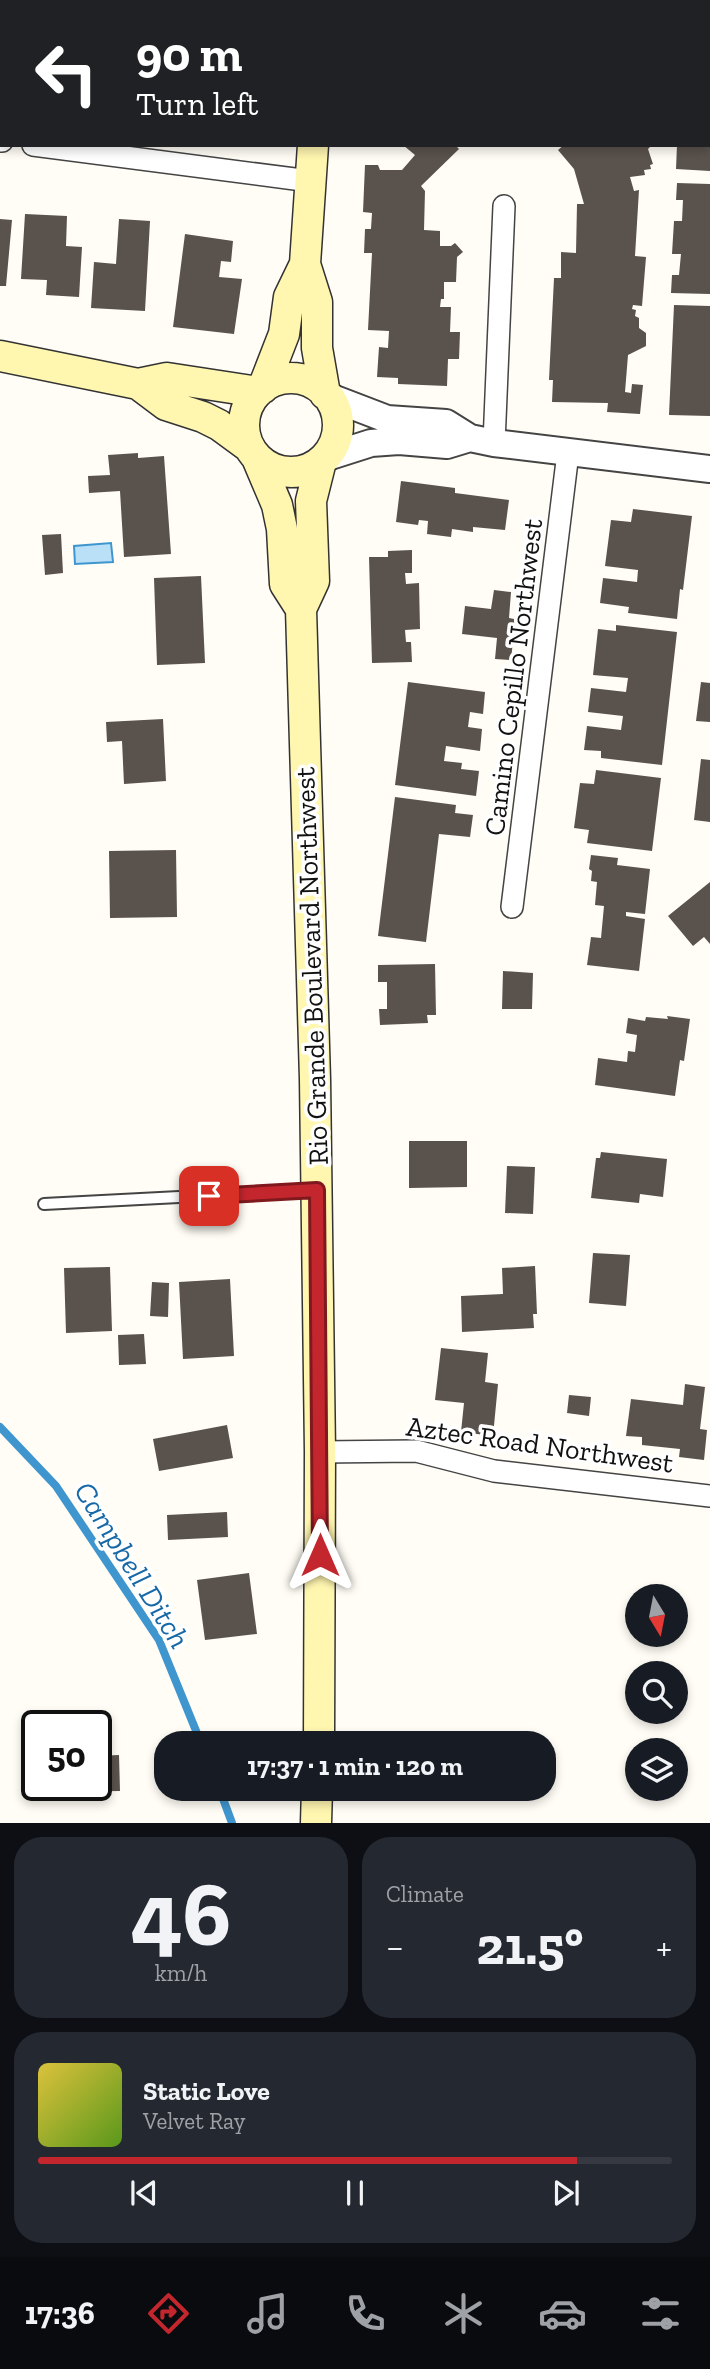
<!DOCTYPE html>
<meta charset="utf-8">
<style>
:root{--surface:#171b24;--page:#242831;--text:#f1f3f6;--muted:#9ea1a6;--line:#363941;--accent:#c4262e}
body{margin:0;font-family:"Zilla Slab",serif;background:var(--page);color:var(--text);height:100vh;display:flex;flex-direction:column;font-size:26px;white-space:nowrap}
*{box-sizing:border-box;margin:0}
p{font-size:23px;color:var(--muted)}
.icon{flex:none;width:38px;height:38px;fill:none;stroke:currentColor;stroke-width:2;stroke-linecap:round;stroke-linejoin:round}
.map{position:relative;height:1823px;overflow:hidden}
.side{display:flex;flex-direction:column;gap:14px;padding:14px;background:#0d0f14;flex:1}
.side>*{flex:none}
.top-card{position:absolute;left:0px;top:0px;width:710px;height:147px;box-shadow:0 4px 10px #0003;background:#202124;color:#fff;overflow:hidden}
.needle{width:46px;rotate:170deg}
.fabs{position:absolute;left:625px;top:1584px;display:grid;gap:14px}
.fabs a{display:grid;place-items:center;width:63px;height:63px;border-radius:50%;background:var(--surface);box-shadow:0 4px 10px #0003;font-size:35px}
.speed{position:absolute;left:21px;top:1710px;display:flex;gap:14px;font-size:35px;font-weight:700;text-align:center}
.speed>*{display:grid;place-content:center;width:91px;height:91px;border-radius:50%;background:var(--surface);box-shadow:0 4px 10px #0003;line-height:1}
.speed .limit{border:4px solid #111;border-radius:10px;background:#fff;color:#111}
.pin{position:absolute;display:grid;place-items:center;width:60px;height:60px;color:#fff;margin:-30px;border-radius:14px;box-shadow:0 4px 10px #0006}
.me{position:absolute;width:77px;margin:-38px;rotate:0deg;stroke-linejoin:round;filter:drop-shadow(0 0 5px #0008)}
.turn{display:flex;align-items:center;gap:24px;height:147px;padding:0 21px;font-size:32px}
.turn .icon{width:91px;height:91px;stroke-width:2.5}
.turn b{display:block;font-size:49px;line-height:60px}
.big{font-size:52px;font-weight:700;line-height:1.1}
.side .card{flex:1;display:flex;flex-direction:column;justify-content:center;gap:10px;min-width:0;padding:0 24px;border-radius:28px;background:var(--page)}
.side .dial{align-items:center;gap:0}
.dial b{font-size:91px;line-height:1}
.song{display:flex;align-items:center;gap:21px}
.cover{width:84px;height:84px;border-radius:10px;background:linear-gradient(135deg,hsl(50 70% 55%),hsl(90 70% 35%))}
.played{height:7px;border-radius:4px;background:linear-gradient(90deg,var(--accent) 85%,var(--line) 85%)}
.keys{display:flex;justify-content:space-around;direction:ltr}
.heat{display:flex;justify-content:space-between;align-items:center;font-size:38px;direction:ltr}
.side .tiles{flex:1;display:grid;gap:14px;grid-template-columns:1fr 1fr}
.card:last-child{grid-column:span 2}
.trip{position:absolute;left:154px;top:1731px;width:402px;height:70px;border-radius:28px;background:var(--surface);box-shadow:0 4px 10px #0003;font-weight:700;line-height:70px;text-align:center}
.tab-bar{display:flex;height:112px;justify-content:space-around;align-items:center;background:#090b0e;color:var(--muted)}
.tab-bar .icon{width:49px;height:49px}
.tab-bar .selected{color:var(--accent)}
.tab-bar b{font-size:32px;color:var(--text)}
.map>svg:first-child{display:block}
.water{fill:#b9e0f7;stroke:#3f96cf;stroke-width:2}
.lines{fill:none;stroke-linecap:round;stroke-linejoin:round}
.stream{stroke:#3f96cf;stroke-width:8}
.building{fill:#5a524d}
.service-casing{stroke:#444;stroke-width:14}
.minor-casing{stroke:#444;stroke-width:24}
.tertiary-casing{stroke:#444;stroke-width:30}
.secondary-casing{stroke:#333;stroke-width:33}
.service{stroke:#fff;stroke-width:10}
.minor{stroke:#fff;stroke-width:21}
.tertiary{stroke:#fff;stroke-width:26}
.secondary{stroke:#fff6b0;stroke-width:30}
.route-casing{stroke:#7f191e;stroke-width:18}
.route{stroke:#c4262e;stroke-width:12}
.labels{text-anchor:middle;stroke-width:7;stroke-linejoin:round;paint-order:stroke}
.street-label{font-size:28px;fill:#111;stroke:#fff}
.water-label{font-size:30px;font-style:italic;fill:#1768a6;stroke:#fff}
</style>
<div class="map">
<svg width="710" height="1823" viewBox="0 0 710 1823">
<rect width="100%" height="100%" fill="#fffdf5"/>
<!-- water -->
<path class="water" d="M111 543 113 562 75 564 74 546Z"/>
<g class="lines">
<!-- stream -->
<path class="stream" d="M0 1427 56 1486 159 1640 201 1743
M219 1788 232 1823"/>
</g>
<!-- building -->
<path class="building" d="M403 145H455L459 149 421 186 425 191 424 230 440 231V246H451L455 243 463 252 457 257 456 282H444V299H441L440 307H451L450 332H460L459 359H448L447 386 398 384V378L377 377 379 347 388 348 389 331 368 330 372 253H364L365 229H371L372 213 363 212 365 165H378L380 170H402L415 155Z
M564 145H652L648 149 653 164 650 165 651 169 644 170 645 175 630 177 634 191 639 190 635 256 646 257 642 306 633 305 632 309 636 310 635 316 639 318V328L646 333V346L628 355 625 392 631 393 632 384 643 385 640 414 607 412 608 403 552 402 553 380H549L554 278H561V252L576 253 577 204H584L574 169 558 150Z
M677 145H710V171L676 169Z
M677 183 710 184V294L671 293 672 275H679L681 254H672L674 221H682L683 200H676Z
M25 214 67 216 66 246 82 247 79 297 46 295 47 280 21 279Z
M0 219 12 220 6 286H0Z
M119 219 150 221 145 311 91 308 94 262 116 264Z
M185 234 233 241 231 262 221 261 219 277 242 279 234 334 173 327Z
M674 305 710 306V416L669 415Z
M138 453V458L164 456 171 554 124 557 120 491 89 493 88 476 110 475 108 455Z
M401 481 455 488V493L509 500 505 530 473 527V532L452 529 451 537 427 534 428 521 419 520 418 525 396 522Z
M633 509 692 516 683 590 680 589 677 619 628 613 629 607 600 603 603 578 637 582 638 570 605 566 611 520 631 522Z
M61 534 63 573 45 575 42 535Z
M412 550V573H405L406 584 419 583 420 629 405 630 406 642H411L412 662 372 663 369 557H388V551Z
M201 576 205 663 157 665 154 578Z
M494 590 511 592 509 618 519 620 516 641H513L511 660 495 659 497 638 462 634 465 606 491 609Z
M616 625 677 632 662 765 601 758V751L584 750 587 726 621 730 623 716 588 712 591 688 626 692 628 678 593 675 598 629 616 631Z
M408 682 485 692 483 714 470 712 468 727 482 729 480 751 446 746 444 761 462 763 461 769 479 771 476 796 395 785Z
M701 682 710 683V722L696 721Z
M163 719 166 781 124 784 122 741 107 742 106 722Z
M701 759 710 760V822L694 820Z
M596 770 661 778 652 851 587 843 589 830 574 828 580 783 594 784Z
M395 797 456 805 455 813 473 815 470 837 439 834 426 942 378 936Z
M176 850 177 917 110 918 109 851Z
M591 855 618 858 617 865 650 869 645 914 626 912V916L645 919 639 971 587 965 591 937 601 938 604 906 595 905 597 882 591 881 592 871 589 869Z
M710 882V944L704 937 693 946 668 916Z
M435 964 436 1015H427L428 1023 380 1025 379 1009H387V982H378V965Z
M503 971 533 973 532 1009H502Z
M667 1016 690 1019 684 1061 680 1060 675 1096 595 1085 598 1058 627 1062 628 1051 635 1052 637 1035 626 1033 628 1018 645 1021 646 1017 668 1019Z
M409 1141H467V1187L409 1188Z
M601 1152 667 1159 663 1197 640 1194 639 1203 591 1198 596 1158H600Z
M507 1166 535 1167 533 1214 505 1213Z
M593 1253 630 1255 626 1306 589 1303Z
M535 1266 537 1314H533L534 1328 462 1332 461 1296 503 1294 502 1268Z
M110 1267 112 1331 66 1333 64 1268Z
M230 1279 234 1356 183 1359 179 1282Z
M152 1282 169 1283 168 1317 150 1316Z
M144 1334 146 1364 119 1365 118 1335Z
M441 1348 488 1353 485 1382 498 1384 493 1436 461 1432 464 1403 435 1400Z
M685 1384 705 1387 700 1429 707 1430 704 1460 679 1457 680 1449 642 1445V1437L626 1436 631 1399 683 1405Z
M569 1395 591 1397 589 1416 567 1413Z
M227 1425 233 1458 159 1471 153 1439Z
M227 1512 228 1537 168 1540 167 1515Z
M249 1573 257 1634 205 1640 197 1580Z
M119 1755 120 1791 53 1792V1785H96V1756Z"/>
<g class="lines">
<defs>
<path id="service" d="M44 1204 314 1190"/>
<path id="minor" d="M0 141H2
M33 145 310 181
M494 443 504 206
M512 907 568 453
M320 1452 416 1451 494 1471 710 1496"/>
<path id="tertiary" d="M327 396 387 419 446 423 470 438 494 443 710 469
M324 458 371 443 399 441 447 445 470 438"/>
<path id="secondary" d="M324 2V0
M313 145 305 264 317 302V348L325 394
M0 356 138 384 167 378 258 392
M244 425a47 47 0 1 1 94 0a47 47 0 1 1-94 0Z
M138 384 166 405 203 417 219 425 249 447
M263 388 284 334 289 297 305 264
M257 458 277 505 282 529 285 584 301 609
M319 1743 320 1452 315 1079 301 609 314 581 311 501 321 461
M316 1823 317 1788"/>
</defs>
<!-- service casing -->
<use href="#service" class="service-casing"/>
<!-- minor casing -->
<use href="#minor" class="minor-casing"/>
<!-- tertiary casing -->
<use href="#tertiary" class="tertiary-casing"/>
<!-- secondary casing -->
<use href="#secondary" class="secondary-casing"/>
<!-- service -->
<use href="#service" class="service"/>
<!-- minor -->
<use href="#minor" class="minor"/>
<!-- tertiary -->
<use href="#tertiary" class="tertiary"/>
<!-- secondary -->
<use href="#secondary" class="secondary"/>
</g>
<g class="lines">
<defs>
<path id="route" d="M209 1196 317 1190 320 1555"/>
</defs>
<!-- route casing -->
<use href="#route" class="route-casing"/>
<!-- route -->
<use href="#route" class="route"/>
</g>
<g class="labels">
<!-- street labels -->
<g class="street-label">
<text transform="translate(513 677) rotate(-83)" y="10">Camino Cepillo Northwest</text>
<text transform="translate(311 966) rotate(-92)" y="10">Rio Grande Boulevard Northwest</text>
<text transform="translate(540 1444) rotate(8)" y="10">Aztec Road Northwest</text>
</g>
<!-- water labels -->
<g class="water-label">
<text transform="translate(132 1565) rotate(58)" y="10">Campbell Ditch</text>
</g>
</g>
</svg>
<div class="fabs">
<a><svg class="needle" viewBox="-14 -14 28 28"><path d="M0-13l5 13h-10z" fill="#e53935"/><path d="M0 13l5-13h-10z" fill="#9ea1a6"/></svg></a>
<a><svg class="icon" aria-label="search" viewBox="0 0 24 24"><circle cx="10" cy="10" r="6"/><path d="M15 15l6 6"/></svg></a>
<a><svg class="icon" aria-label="layers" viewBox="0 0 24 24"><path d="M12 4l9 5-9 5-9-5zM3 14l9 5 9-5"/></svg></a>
</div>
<div class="speed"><div class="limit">50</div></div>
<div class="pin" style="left:209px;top:1196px;background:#d93025"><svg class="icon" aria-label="arrive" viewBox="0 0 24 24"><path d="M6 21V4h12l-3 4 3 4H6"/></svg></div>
<svg class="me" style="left:320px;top:1555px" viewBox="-20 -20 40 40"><path d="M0-17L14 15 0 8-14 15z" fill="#c4262e" stroke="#fff" stroke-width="4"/></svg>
<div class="trip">17:37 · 1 min · 120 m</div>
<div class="top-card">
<div class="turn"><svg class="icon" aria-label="left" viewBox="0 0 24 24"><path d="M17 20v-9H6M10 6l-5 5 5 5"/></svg><div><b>90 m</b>Turn left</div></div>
</div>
</div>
<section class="side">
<div class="tiles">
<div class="card dial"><b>46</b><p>km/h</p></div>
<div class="card"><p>Climate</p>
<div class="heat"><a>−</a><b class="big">21.5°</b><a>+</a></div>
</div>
<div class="card">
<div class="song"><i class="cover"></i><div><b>Static Love</b><p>Velvet Ray</p></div></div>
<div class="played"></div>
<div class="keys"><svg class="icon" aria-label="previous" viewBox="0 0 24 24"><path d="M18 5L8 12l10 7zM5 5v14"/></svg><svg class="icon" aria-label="pause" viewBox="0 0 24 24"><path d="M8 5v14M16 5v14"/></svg><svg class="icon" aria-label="next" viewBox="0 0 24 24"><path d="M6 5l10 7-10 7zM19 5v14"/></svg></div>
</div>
</div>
</section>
<nav class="tab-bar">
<b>17:36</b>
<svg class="icon selected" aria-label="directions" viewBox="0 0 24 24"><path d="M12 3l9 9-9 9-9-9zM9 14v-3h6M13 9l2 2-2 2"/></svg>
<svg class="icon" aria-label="music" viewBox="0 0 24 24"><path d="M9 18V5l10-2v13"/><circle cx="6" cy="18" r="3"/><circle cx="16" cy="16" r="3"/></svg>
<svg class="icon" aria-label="phone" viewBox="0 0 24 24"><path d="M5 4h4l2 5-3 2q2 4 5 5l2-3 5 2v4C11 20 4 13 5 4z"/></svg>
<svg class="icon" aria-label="climate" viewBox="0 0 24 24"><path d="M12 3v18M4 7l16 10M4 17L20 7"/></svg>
<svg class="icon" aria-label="car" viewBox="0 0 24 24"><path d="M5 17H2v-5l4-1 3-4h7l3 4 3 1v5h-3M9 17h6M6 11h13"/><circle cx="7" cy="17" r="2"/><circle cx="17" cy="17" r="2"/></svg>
<svg class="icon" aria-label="filters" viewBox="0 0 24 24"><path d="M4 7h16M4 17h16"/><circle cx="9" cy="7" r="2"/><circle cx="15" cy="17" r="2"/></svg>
</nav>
